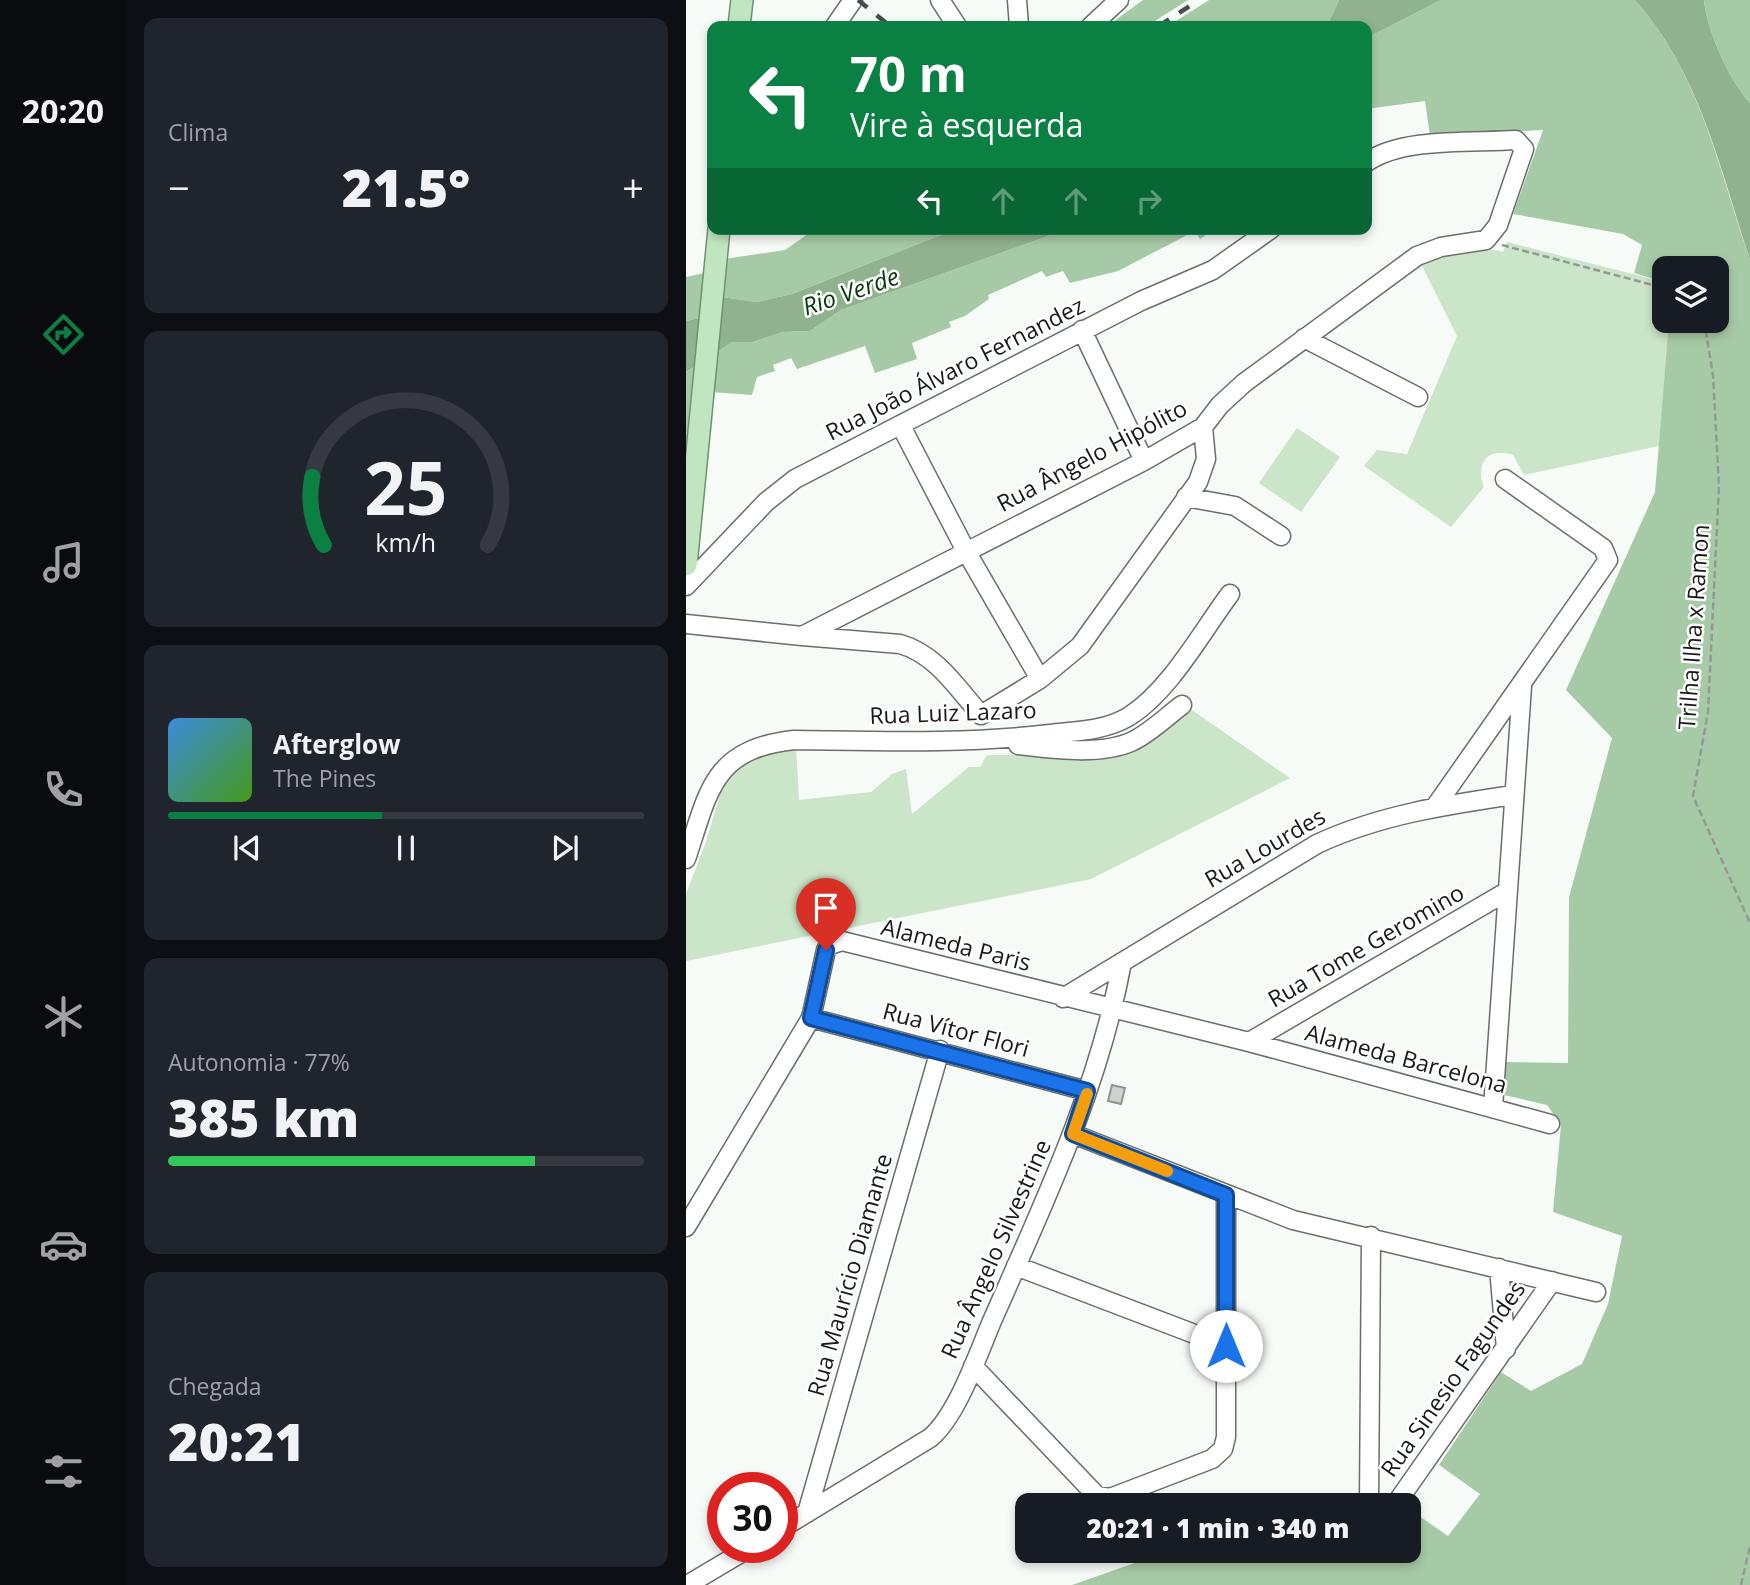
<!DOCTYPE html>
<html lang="pt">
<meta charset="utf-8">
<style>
:root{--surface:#171b24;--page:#20242c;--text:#f1f3f6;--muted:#9ea1a6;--line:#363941;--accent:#0b8043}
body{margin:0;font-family:"Open Sans",sans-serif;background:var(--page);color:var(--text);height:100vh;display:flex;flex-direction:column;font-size:26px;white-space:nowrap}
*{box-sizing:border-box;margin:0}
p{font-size:23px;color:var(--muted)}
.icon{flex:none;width:38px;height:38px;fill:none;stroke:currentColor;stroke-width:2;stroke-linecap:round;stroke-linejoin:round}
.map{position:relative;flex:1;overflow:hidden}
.details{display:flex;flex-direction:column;gap:18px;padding:18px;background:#0d0f14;width:560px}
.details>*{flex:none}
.guide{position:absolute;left:21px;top:21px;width:665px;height:214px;border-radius:14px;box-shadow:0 4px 10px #0003;background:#0b8043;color:#fff;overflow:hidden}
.fabs{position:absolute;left:966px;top:256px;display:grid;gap:14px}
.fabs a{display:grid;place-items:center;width:77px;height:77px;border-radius:14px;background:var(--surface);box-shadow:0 4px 10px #0003;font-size:35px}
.speed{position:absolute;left:21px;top:1472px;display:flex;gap:14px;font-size:35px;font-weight:700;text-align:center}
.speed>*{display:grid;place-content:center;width:91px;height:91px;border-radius:50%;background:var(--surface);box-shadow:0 4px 10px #0003;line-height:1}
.speed .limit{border:10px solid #d22;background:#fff;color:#111}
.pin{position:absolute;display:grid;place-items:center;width:60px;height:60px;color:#fff;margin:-72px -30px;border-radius:50% 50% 50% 0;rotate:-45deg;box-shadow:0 0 7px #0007}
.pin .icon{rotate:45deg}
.me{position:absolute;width:77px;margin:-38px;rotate:0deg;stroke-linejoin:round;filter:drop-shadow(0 0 5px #0008)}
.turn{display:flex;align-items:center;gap:24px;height:147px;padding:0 28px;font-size:32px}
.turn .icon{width:91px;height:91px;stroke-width:2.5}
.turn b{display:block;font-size:49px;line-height:60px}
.lanes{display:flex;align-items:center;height:66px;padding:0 28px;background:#0003;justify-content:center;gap:35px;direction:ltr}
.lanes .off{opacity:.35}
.big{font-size:52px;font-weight:800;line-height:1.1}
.details .tile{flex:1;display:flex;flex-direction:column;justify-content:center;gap:10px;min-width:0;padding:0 24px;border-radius:14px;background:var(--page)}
.details .dial{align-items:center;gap:0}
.dial svg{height:182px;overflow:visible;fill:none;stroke:var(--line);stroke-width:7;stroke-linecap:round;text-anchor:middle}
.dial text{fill:var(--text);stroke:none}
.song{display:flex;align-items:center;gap:21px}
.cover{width:84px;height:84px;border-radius:10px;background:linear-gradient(135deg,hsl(210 70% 55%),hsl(100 70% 35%))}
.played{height:7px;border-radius:4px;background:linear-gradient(90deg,var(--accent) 45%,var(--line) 45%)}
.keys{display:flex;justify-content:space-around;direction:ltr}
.heat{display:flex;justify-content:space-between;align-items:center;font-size:38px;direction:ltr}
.charge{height:10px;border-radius:5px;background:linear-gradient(90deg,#34c759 77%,var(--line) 0)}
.trip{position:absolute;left:329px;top:1493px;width:406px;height:70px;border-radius:14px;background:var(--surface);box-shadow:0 4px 10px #0003;font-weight:800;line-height:70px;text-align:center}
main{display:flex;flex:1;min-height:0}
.dock{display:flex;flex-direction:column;width:126px;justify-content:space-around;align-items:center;background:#090b0e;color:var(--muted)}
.dock .icon{width:49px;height:49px}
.dock .active{color:var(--accent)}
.dock b{font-size:32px;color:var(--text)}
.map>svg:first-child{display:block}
.green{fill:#cae5c8}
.forest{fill:#a7caa6}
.water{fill:#90b28f}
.building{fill:#ced2ce;stroke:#90938f;stroke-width:2}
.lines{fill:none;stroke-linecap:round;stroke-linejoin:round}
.minor-casing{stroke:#6b6e6b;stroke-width:21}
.major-casing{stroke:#6c936b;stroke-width:24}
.path{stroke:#959895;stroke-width:2.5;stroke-dasharray:7 3.5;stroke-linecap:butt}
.minor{stroke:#fff;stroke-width:18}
.major{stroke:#c2e5c1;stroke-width:21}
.rail{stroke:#4a4c4a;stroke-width:4.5;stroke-dasharray:12 12;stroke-linecap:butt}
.route-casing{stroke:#114b97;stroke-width:18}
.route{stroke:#1a73e8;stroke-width:12}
.slow{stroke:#f59e0b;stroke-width:12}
.labels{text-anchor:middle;stroke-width:5;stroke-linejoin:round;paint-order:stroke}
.street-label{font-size:23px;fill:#181918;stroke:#fff}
.water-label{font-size:24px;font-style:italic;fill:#043908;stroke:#fff}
</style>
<main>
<nav class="dock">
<b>20:20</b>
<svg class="icon active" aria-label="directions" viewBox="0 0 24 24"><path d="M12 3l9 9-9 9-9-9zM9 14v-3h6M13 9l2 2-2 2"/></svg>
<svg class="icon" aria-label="music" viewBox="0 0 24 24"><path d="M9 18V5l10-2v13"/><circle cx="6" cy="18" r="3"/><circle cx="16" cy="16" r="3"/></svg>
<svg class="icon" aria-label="phone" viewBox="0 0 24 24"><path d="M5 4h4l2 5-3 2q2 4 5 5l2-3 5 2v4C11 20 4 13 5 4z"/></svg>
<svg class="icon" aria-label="climate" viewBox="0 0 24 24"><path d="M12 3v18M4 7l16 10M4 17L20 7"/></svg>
<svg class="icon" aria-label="car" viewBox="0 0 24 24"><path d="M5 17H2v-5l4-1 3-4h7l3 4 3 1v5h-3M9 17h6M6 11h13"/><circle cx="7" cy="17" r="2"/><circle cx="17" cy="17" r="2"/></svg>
<svg class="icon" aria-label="filters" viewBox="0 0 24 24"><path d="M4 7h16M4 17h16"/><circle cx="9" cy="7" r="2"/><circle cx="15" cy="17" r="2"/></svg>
</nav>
<section class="details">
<div class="tile"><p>Clima</p>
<div class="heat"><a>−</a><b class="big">21.5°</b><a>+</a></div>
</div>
<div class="tile dial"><svg viewBox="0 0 100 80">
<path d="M14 69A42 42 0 1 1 86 69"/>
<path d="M14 69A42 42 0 0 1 9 39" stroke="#0b8043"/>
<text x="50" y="56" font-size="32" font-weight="700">25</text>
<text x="50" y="72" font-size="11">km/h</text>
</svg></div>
<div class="tile">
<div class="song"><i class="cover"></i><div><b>Afterglow</b><p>The Pines</p></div></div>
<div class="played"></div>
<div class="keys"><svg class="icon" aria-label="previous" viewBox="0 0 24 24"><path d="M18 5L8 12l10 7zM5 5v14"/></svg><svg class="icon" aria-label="pause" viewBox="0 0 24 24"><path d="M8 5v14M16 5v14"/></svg><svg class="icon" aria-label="next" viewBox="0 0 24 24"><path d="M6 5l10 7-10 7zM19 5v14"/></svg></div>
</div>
<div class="tile"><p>Autonomia · 77%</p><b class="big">385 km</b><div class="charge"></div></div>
<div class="tile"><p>Chegada</p><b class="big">20:21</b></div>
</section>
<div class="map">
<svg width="1064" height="1585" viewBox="0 0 1064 1585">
<rect width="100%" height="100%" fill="#f7fbf7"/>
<!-- green -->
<path class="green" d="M821 242 978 282V320H983L973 446 838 475 827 455C801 446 789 464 798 487L765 527 678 466 691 450 721 454 771 336 734 262C755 246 792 245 817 252Z
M611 428 654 457 615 512 573 483Z
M503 708 604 778 405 879 0 961V894L20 842 36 787 48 768 67 754 110 746 113 800 185 792 206 774 220 769 226 814 283 767H294L301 755H420Z"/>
<!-- forest -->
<path class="forest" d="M457 0H502L461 26H431L428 21Z
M523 0H653L641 26H482Z
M755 0H949C1013 71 1034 171 1064 260V1585H386L483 1551H672L674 1558 685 1563 699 1558 703 1551 723 1550V1517L726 1511 762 1536 794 1494 753 1465 815 1372 845 1391 896 1364 922 1304 936 1236 867 1212 875 1125 861 1105 818 1095 820 1062 882 1063 883 897 926 738 880 690 969 492 983 320H1031V268H978V282L948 273 956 245 937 234 827 214 857 130 744 136 739 101 681 109V38Z
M1018 0H1064V103C1043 80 1021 31 1018 0Z
M129 229H270L106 294 71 302 35 297 38 259 99 250Z
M382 229H529L514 239 509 231 432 271 384 283 377 271 360 277 356 271 302 295 303 299 279 316 263 322 265 327 226 343 231 359 189 373 179 346 111 369 105 358 87 365 89 371 71 377 66 395 25 392 29 352 46 342H67L97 332 124 331 155 310Z
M19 273 14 318 0 321V277Z
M8 367 0 448V372Z"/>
<!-- water -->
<path class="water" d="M653 0H755L681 38V26H641Z
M949 0H1018C1021 31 1043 80 1064 103V260C1035 171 1013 71 949 0Z
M270 229H382L155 310 124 331 97 332 67 342H46L0 372V321L14 318 35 297 71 302 106 294Z"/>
<!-- building -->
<path class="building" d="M426 1085 439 1088 435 1104 422 1101Z"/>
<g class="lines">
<defs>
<path id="minor" d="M254 0 271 26
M331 0 333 26
M149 26 167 0
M405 26 433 0
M396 330 458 461
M618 338 732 397
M215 426 280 551 354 679
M500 497 549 506 595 536
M0 586 80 502 109 479 455 301 527 270 585 229
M0 624 116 636 458 461 517 427 534 405 558 383 731 256 755 247 800 240 812 225 838 149 830 140C786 143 717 137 681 162
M116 636 214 644C250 654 271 688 295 715
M295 715 354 679 394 646 512 482 520 459 517 427
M332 745C367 749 415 756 447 741 465 732 480 717 496 705
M749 807 922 560 917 548 819 479
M0 859C23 791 26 749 108 740 194 741 279 744 364 734 390 731 418 731 442 717 483 692 515 633 544 594
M377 998 631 844C693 815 760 805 827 795
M125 1018 401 1091
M563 1042 820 892
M807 1108 836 686
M387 1134 607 1220 910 1292
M0 1227 125 1018 140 950 144 945 156 941 563 1042 864 1124
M330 1266 540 1346
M813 1268 820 1349
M287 1366 411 1496 424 1498 526 1459 537 1449 540 1437V1195
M683 1505 685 1236
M709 1505 866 1281
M121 1513 254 1050
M96 1528 244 1438C271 1416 292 1354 306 1321 357 1205 413 1088 436 962
M1 1585 65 1547"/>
<path id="major" d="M53 26 56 0
M0 565 33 229"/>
</defs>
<!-- minor casing -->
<use href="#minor" class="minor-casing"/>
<!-- major casing -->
<use href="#major" class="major-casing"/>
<!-- path -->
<path class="path" d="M816 245 978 288
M1018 320 1027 375 1033 486 1022 712 1007 796 1064 923
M1055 1585 1064 1546"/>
<!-- minor -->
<use href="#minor" class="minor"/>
<!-- major -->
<use href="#major" class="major"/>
<!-- rail -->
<path class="rail" d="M172 0 204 26
M473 26 513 0"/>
</g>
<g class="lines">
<defs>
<path id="route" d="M140 950 125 1018 401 1091 387 1134 540 1195V1346"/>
</defs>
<!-- route casing -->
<use href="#route" class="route-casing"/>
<!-- route -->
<use href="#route" class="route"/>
<!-- slow -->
<path class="slow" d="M401 1094 387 1134 481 1171"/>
</g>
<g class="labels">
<!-- street labels -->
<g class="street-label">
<text transform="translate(269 369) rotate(-27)" y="8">Rua João Álvaro Fernandez</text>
<text transform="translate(406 456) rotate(-28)" y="8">Rua Ângelo Hipólito</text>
<text transform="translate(1008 627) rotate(-86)" y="8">Trilha Ilha x Ramon</text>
<text transform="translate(267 713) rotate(-2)" y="8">Rua Luiz Lazaro</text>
<text transform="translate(579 848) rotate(-30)" y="8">Rua Lourdes</text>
<text transform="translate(270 945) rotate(14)" y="8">Alameda Paris</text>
<text transform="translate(680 946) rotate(-30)" y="8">Rua Tome Geromino</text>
<text transform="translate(270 1030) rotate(15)" y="8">Rua Vítor Flori</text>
<text transform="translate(720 1059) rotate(15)" y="8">Alameda Barcelona</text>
<text transform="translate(310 1249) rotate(-66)" y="8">Rua Ângelo Silvestrine</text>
<text transform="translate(164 1275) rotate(-74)" y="8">Rua Maurício Diamante</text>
<text transform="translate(767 1379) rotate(-55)" y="8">Rua Sinesio Fagundes</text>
</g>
<!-- water labels -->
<g class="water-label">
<text transform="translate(165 292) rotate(-19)" y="8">Rio Verde</text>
</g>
</g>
</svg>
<div class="fabs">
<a><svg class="icon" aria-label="layers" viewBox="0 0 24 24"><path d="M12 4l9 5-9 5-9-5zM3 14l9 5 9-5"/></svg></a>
</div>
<div class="speed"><div class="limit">30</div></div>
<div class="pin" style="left:140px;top:950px;background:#d93025"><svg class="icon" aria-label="arrive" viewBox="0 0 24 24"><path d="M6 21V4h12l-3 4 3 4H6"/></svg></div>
<svg class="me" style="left:540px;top:1346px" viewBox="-20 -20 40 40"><circle r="19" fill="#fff"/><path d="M0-13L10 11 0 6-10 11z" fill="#1a73e8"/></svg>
<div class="trip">20:21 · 1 min · 340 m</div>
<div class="guide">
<div class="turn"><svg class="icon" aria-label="left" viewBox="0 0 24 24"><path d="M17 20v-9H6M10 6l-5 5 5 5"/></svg><div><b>70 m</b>Vire à esquerda</div></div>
<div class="lanes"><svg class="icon" aria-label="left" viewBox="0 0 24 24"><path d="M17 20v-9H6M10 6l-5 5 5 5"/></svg><svg class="icon off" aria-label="ahead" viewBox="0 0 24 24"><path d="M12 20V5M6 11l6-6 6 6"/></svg><svg class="icon off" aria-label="ahead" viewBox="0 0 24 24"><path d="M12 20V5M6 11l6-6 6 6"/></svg><svg class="icon off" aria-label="right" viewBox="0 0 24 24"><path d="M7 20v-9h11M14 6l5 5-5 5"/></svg></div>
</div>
</div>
</main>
